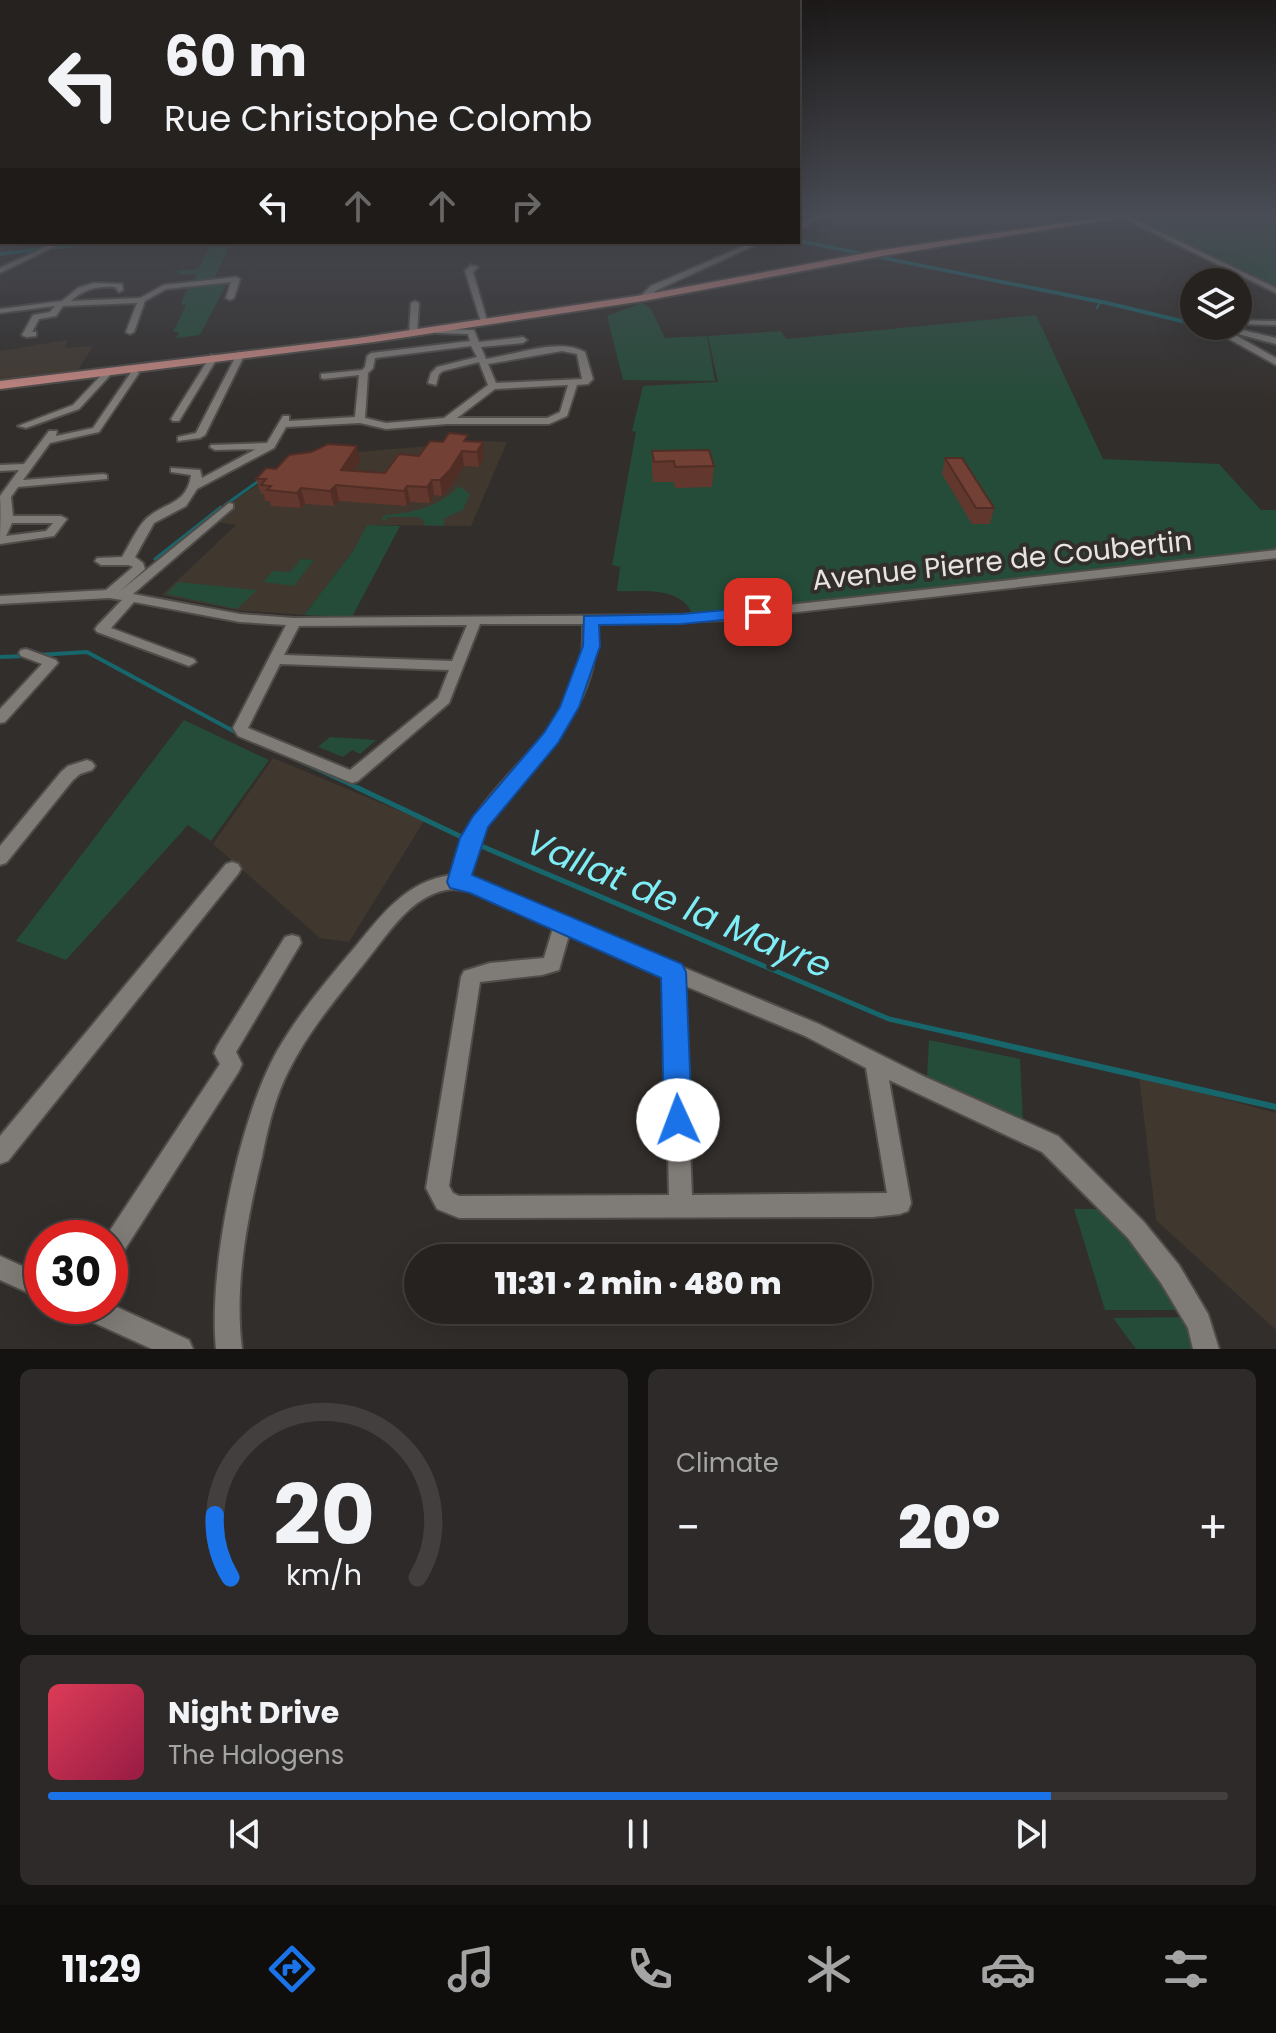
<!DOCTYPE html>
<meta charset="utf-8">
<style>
:root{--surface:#262220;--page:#2e2a29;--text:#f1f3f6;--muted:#a4a4a5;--line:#423f3e;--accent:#1a73e8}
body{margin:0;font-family:Poppins,sans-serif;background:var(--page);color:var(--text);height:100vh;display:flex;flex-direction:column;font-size:30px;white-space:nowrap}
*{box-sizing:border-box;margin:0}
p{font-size:26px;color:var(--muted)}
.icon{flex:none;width:44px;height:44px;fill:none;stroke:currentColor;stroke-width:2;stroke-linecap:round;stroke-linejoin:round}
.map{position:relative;height:1349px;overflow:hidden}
.sheet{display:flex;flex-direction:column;gap:20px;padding:20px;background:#151312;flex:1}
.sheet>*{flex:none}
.guide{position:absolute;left:0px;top:0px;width:800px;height:244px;box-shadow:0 8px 32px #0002,0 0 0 2px var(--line);background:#262220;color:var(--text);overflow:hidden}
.fabs{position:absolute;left:1180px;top:268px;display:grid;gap:16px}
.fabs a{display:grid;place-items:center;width:72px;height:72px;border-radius:50%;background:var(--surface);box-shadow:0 8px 32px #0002,0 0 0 2px var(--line);font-size:40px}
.speed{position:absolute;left:24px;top:1220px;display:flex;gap:16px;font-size:40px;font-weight:700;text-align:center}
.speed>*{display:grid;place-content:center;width:104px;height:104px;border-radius:50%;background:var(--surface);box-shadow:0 8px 32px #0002,0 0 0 2px var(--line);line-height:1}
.speed .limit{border:12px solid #d22;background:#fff;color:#111}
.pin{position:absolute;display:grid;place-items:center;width:68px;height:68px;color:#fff;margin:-34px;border-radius:16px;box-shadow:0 4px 12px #0006}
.me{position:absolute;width:88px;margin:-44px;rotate:358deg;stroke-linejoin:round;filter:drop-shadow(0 0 6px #0008)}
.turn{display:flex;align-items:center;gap:28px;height:168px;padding:0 32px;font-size:36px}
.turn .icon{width:104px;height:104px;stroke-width:2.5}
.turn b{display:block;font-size:56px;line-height:68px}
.lanes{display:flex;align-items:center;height:76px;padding:0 32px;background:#0003;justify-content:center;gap:40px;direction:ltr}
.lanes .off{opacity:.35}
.big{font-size:60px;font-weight:800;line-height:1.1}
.sheet .widget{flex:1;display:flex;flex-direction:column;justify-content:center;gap:12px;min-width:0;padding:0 28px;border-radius:12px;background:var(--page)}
.sheet .dial{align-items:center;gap:0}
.dial svg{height:208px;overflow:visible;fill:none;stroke:var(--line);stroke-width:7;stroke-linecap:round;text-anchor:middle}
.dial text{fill:var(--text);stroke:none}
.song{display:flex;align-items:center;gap:24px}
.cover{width:96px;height:96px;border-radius:12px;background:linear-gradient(135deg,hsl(350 70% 55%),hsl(340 70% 35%))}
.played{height:8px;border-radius:4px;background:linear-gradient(90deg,var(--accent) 85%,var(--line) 85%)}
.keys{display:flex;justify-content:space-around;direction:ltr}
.heat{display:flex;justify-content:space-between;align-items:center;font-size:44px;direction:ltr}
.sheet .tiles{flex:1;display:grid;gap:20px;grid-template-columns:1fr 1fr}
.widget:last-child{grid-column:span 2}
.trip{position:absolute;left:404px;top:1244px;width:468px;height:80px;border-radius:40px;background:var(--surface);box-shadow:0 8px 32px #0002,0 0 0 2px var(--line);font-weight:800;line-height:80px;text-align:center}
.menu{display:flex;height:128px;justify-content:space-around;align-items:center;background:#0f0e0d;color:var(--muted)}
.menu .icon{width:56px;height:56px}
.menu .on{color:var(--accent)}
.menu b{font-size:36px;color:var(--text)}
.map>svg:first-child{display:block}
.built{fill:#40372f}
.green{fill:#254c39}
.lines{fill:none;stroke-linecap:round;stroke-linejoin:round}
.stream-far4{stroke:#17666c;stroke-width:2}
.stream-far3{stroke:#17666c;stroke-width:3}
.stream-far2{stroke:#17666c;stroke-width:4}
.stream-far1{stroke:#17666c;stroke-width:5}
.stream{stroke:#17666c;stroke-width:6}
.canal{fill:#17666c;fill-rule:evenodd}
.minor-casing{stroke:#4f4c49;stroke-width:4}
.major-casing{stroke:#4f4c49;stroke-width:4}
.minor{fill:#7f7b77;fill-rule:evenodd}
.major{fill:#c38680;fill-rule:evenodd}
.wall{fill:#62372e}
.shaded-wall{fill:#502d25}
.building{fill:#724035;stroke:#502d25;stroke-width:2}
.route{fill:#1a73e8;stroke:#114b97;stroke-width:2}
.labels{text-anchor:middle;stroke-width:8;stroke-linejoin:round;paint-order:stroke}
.street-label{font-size:28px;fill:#e6e3e1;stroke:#322e2b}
.near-water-label{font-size:36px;font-style:italic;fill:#7eedf6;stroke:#322e2b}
</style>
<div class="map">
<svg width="1276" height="1349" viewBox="0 0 1276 1349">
<rect width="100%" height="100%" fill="#322e2b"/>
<!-- built -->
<path class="built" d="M68 340 65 348 93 346 77 372 0 383V351Z
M485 441 507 442 471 526 367 525 353 551 304 615 236 610 162 595 236 525 217 522 226 506 274 474 336 454Z
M273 758 424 821 349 942 320 938 213 844Z
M1139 1076 1276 1113V1330L1156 1220Z"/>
<!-- green -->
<path class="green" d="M1160 216H1276V290L1140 225 1158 219Z
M210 247H229L214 279 195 281 196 274 179 275 180 272 175 271 198 269Z
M228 281 200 335 176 338 179 332H173L186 305 181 304 189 285Z
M642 303 651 309 665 338 707 336 715 381 623 380 607 316Z
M1036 315 1103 459 1219 464 1261 510H1276V550L693 616C683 586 643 592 617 591L620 567 612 565 636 432 632 431 643 386 718 382 708 336 781 331 786 339Z
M459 486 470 494 463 510 445 518 443 526 422 525 425 523 419 517H388L385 521 381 520 385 515C413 513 439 507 459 486Z
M367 525 400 526 352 617 304 615 353 551Z
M301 559 314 560 294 586 263 582 273 571 290 572Z
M178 582 257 590 237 609 166 594Z
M184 720 269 760 211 841 188 825 66 960 16 941Z
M330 737 376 740 360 754 352 750 343 757 318 747Z
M929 1040 1020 1059 1023 1122 927 1077Z
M1074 1209H1103L1145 1257 1182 1310H1105Z
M1185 1317 1198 1349H1136L1113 1318Z"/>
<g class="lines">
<!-- stream-far4 -->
<path class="stream-far4" d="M1097 308 1100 302"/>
<!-- stream-far3 -->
<path class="stream-far3" d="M225 505 260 480
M155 559 221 507"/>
<!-- stream-far2 -->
<path class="stream-far2" d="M38 655 87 652 237 733
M0 657 26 656
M293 758 360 789"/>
<!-- stream-far1 -->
<path class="stream-far1" d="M356 787 466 839
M474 843 889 1019 969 1037"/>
<!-- stream -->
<path class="stream" d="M961 1035 1276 1107"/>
<!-- canal -->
<path class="canal" d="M798 239 1107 301 1194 322V326L1107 305 796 242H798Z
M96 242H115L0 256V252Z
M1198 326H1210L1276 342V346Z"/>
<defs>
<path id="minor" d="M818 216H826L798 229V225Z
M1119 216H1127L1276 288V293Z
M2 227V231L0 232V228Z
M56 242H64L0 273V268Z
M753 242H762L657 290 646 300 639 298 651 286Z
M471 265 478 267 473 272 488 324 481 322 465 271Z
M236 277 240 279 234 298 230 300 226 298 231 282 166 289 145 301 134 332 130 334 126 332 137 303 63 306 56 316 39 319 32 332H36V336L26 337 22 335 33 315 50 312 55 306 0 313V309L62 301 78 288 94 283 122 284 123 290 119 292 115 287C97 286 84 289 71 301L140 298 164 285Z
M415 301 419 303 417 334 413 336 409 334 411 303Z
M1238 320 1276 321V325L1238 324Z
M1225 326H1234L1238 329 1276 338V344L1238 334 1237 336 1276 358V365L1229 339 1231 332Z
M434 329 474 330 479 342 523 337 527 340 523 343 481 347 486 359C514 355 560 337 585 352L593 379 588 384 577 385 567 416 549 424H447L386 429 360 423 286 427 274 448 197 489 186 506 154 523 135 557 143 563 145 569 119 592 229 503 233 504V508L133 594 240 614 294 618 682 615 727 612 1276 550V558L727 620 597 624C598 700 559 734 514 789 502 803 489 818 481 835 475 848 472 862 468 876L569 918 620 941 819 1024 925 1077 1058 1136 1144 1222 1179 1265 1208 1314 1219 1349H1193L1188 1328 1161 1283 1128 1238 1042 1152 889 1080 911 1203 908 1211 900 1214 873 1217 459 1218 437 1209 426 1188 461 977 464 971 490 963 544 958 553 928C525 915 474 884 446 890 411 897 390 931 370 956 341 993 310 1028 289 1070 275 1097 268 1127 262 1157 247 1219 234 1285 242 1349H216C208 1271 238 1122 276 1053 298 1014 327 980 356 946 383 913 407 881 451 875 456 857 461 839 471 823 501 773 557 736 577 679 583 660 583 643 583 624H480L449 703 358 781 352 783 238 736 233 728 286 625 240 622 134 602 111 628 194 659 196 662 189 666 97 632 95 629 97 626 122 600 109 598 0 604V596L106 590 133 567 129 565H101L95 561 97 558 122 557C129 546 137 527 147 518 165 502 187 505 191 475L171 472V468L200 470 202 478 256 449 215 450 210 447 211 445 267 443 283 416H289V421L355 417 359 375 324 379 321 378V374L362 370 365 367 367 356 371 353 470 341 468 334 437 333 433 331ZM471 346 477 357 437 367 431 373 428 383 436 385 439 374 443 371 479 362 488 385 444 418 386 423 365 418 368 373 373 368 375 358ZM562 351 577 354 582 379 496 383 488 364ZM568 385 560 412 547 418H457L495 389ZM467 625 452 661 284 655 299 626ZM280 664 449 670 438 698 350 770 248 728ZM569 935 664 977 669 1195 459 1196 453 1193 449 1186 480 982 542 975 559 970ZM683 985 805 1036 866 1068 887 1193 692 1195Z
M238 352 245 354 205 435 200 438 178 441V437L196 433Z
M211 355 218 357 179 421H173L171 419Z
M108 368 115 370 79 409 26 428 18 426 73 405Z
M135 370 139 373 99 432 50 443 23 480 103 474 107 475V479L18 487 11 497 13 516H61L67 519 54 536 0 544C0 527 1 513 0 496L19 470 0 471V465L24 464 49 431H57L56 436 93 428 132 371ZM12 523H53L46 531 6 536Z
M26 649 56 660 58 663 5 722 0 723V709L42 664 21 656 19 653 21 650Z
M87 760 92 762 95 766 92 770 80 774 73 780 6 863 0 865V846L61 772 68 766Z
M232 862 238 864 241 869 238 874 8 1161 0 1164V1136L226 864Z
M292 935 299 937 301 943 236 1052 242 1064 239 1071 118 1260 110 1264V1238H105L220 1064 214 1053 217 1046 285 937Z
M0 1256 42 1275V1299L0 1280Z
M110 1304 189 1340 193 1349H152L77 1315 74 1306H110Z"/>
<path id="major" d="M1111 216H1130L882 256 643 301 374 342 0 389V381L358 338 643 295 882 250Z"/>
</defs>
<!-- minor casing -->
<use href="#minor" class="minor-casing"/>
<!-- major casing -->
<use href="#major" class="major-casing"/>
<!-- minor -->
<use href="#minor" class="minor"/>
<!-- major -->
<use href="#major" class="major"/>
</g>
<!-- wall -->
<path class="wall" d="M469 441 483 442 484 458 479 467 464 466 452 485 442 496 434 495 430 503 410 502 407 506 339 501 334 506 305 504 301 508 271 506 270 501H265L264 494H261L256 479 276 469 360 461 353 471 385 473 443 442Z
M652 451 714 466 712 487 675 488 674 482H653L652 472Z
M945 458 994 508 990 524H972L942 474Z"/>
<!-- shaded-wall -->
<path class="shaded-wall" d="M483 442 484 458 479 467 477 452Z
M357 446 360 461 344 485 341 470Z
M462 451 464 466 452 485 442 496 440 480Z
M432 480 434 495 430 503 427 487Z
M336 485 339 501 334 506 330 491Z
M407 486 410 502 407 506 404 491Z
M301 488 305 504 301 508 297 493Z"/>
<!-- building -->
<path class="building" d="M449 433 468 435 464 441 483 442 477 452 462 451 450 470 440 480H432L427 487 407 486 404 491 336 485 330 491 301 488 297 493 267 490 271 486 261 485 266 479H256L266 468 276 469 289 455 311 452 328 444 357 446 341 470 385 473 399 454 419 456 430 441 443 442Z
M709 450 714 466 675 467 674 461 654 462 652 451Z
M945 458H962L994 508H976Z"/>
<!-- sky -->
<linearGradient id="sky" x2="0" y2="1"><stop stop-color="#1c1918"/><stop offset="0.53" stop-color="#494c55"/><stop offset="1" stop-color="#494c55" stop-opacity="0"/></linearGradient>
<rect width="1276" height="405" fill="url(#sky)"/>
<!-- route -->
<path class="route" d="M758 607 767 612 764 616 682 624 599 625 600 646 579 707 558 743 488 827 472 875 682 964 686 972 692 1120 688 1129 678 1133 668 1129 664 1120 661 978 470 893 450 888 447 882 460 838 473 816 544 733 560 707 583 646 584 616 682 614Z"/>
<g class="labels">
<!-- street labels -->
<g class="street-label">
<text transform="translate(1002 560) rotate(-6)" y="10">Avenue Pierre de Coubertin</text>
</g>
<!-- near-water labels -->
<g class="near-water-label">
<text transform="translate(679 903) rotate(23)" y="13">Vallat de la Mayre</text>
</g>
</g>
</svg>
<div class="fabs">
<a><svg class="icon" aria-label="layers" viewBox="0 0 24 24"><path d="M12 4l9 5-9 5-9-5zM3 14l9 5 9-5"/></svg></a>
</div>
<div class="speed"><div class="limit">30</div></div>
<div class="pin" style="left:758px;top:612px;background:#d93025"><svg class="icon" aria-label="arrive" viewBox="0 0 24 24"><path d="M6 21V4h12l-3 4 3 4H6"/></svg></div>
<svg class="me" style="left:678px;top:1120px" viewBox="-20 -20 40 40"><circle r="19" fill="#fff"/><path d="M0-13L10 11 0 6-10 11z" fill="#1a73e8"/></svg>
<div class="trip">11:31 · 2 min · 480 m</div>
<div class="guide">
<div class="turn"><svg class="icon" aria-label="left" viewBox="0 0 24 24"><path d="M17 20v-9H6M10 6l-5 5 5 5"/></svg><div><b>60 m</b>Rue Christophe Colomb</div></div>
<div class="lanes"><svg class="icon" aria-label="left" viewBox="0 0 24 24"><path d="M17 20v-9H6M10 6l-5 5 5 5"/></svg><svg class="icon off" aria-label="ahead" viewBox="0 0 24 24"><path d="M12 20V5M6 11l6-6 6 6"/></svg><svg class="icon off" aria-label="ahead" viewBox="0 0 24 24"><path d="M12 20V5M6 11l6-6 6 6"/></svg><svg class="icon off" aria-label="right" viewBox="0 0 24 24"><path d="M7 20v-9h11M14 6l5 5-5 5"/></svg></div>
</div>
</div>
<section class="sheet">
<div class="tiles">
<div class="widget dial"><svg viewBox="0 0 100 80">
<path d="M14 69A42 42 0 1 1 86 69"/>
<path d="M14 69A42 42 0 0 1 8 45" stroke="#1a73e8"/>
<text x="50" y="56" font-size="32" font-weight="700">20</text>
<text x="50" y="72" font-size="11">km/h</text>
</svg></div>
<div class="widget"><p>Climate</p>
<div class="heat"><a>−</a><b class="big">20°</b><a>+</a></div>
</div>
<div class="widget">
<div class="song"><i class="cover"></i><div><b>Night Drive</b><p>The Halogens</p></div></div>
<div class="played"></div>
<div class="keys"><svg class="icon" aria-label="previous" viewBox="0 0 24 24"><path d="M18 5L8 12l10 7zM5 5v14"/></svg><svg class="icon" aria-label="pause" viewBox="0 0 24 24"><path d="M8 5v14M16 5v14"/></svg><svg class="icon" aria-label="next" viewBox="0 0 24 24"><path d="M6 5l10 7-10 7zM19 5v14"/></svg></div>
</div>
</div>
</section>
<nav class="menu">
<b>11:29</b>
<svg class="icon on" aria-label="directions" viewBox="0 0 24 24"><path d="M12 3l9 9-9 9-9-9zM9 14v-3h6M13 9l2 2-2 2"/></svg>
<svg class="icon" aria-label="music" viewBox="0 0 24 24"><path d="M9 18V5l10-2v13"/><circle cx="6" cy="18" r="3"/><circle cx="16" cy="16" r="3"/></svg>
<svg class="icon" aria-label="phone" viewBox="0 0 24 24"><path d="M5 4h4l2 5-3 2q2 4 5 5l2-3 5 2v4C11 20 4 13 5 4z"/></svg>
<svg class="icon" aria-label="climate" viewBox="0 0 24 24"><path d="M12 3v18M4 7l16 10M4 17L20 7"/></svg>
<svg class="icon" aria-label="car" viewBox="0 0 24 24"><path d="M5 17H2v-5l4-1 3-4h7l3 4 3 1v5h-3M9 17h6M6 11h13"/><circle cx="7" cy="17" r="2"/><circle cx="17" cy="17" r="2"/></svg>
<svg class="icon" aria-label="filters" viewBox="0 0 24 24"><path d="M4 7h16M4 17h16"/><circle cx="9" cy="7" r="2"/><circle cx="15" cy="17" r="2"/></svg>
</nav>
